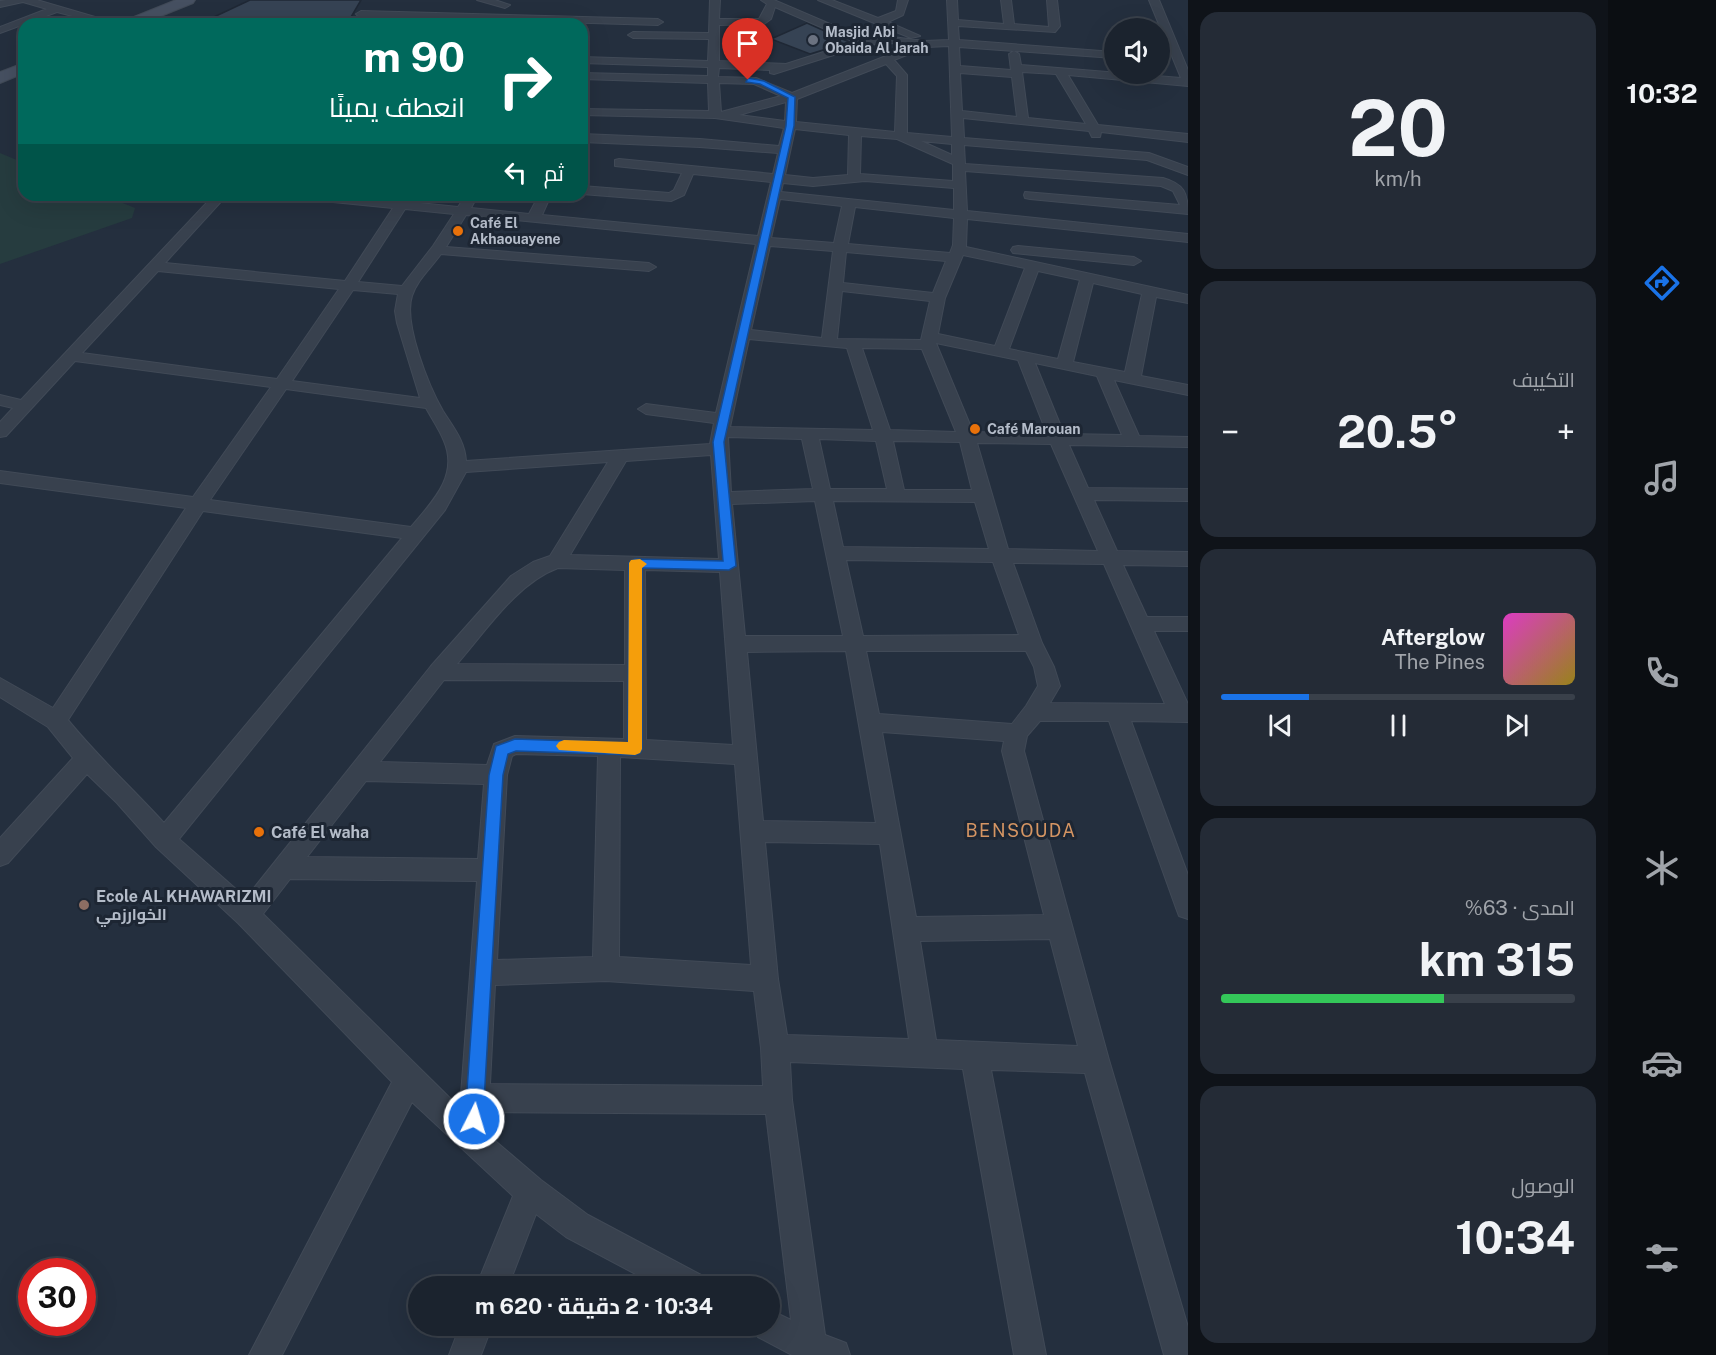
<!DOCTYPE html>
<html lang="ar">
<meta charset="utf-8">
<style>
:root{--surface:#1b232e;--page:#242b36;--text:#f1f3f6;--muted:#a0a4aa;--line:#39404a;--accent:#1a73e8}
body{margin:0;font-family:"Public Sans",Cairo,sans-serif;background:var(--page);color:var(--text);direction:rtl;height:100vh;display:flex;flex-direction:column;font-size:22px;white-space:nowrap}
*{box-sizing:border-box;margin:0}
p{font-size:20px;color:var(--muted)}
.icon{flex:none;width:33px;height:33px;fill:none;stroke:currentColor;stroke-width:2;stroke-linecap:round;stroke-linejoin:round}
.map{position:relative;flex:1;overflow:hidden;direction:ltr}
.sheet{display:flex;flex-direction:column;gap:12px;padding:12px;background:#0f1319;width:420px}
.sheet>*{flex:none}
.top-card{position:absolute;left:18px;top:18px;width:570px;height:183px;border-radius:18px;box-shadow:0 6px 24px #0002,0 0 0 2px var(--line);direction:rtl;background:#00695c;color:#fff;overflow:hidden}
.tools{position:absolute;left:1104px;top:18px;display:grid;gap:12px}
.tools a{display:grid;place-items:center;width:66px;height:66px;border-radius:50%;background:var(--surface);box-shadow:0 6px 24px #0002,0 0 0 2px var(--line);font-size:30px}
.speed{position:absolute;left:18px;top:1258px;display:flex;gap:12px;font-size:30px;font-weight:700;text-align:center}
.speed>*{display:grid;place-content:center;width:78px;height:78px;border-radius:50%;background:var(--surface);box-shadow:0 6px 24px #0002,0 0 0 2px var(--line);line-height:1}
.speed .limit{border:9px solid #d22;background:#fff;color:#111}
.pin{position:absolute;display:grid;place-items:center;width:51px;height:51px;color:#fff;margin:-62px -26px;border-radius:50% 50% 50% 0;rotate:-45deg;box-shadow:0 0 6px #0007}
.pin .icon{rotate:45deg}
.me{position:absolute;width:66px;margin:-33px;rotate:5deg;stroke-linejoin:round;filter:drop-shadow(0 0 4px #0008)}
.turn{display:flex;align-items:center;gap:21px;height:126px;padding:0 24px;font-size:27px}
.turn .icon{width:78px;height:78px;stroke-width:2.5}
.turn b{display:block;font-size:42px;line-height:51px}
.then{display:flex;align-items:center;height:57px;padding:0 24px;background:#0003;gap:12px;font-size:22px}
.big{font-size:45px;font-weight:700;line-height:1.1}
.sheet .card{flex:1;display:flex;flex-direction:column;justify-content:center;gap:9px;min-width:0;padding:0 21px;border-radius:18px;background:var(--page)}
.sheet .dial{align-items:center;gap:0}
.dial b{font-size:78px;line-height:1}
.song{display:flex;align-items:center;gap:18px}
.cover{width:72px;height:72px;border-radius:9px;background:linear-gradient(135deg,hsl(310 70% 55%),hsl(50 70% 35%))}
.played{height:6px;border-radius:3px;background:linear-gradient(90deg,var(--accent) 25%,var(--line) 25%)}
.keys{display:flex;justify-content:space-around;direction:ltr}
.heat{display:flex;justify-content:space-between;align-items:center;font-size:33px;direction:ltr}
.charge{height:9px;border-radius:4px;background:linear-gradient(90deg,#34c759 63%,var(--line) 0)}
.trip{position:absolute;left:408px;top:1276px;width:372px;height:60px;border-radius:30px;background:var(--surface);box-shadow:0 6px 24px #0002,0 0 0 2px var(--line);font-weight:700;line-height:60px;text-align:center;direction:rtl}
main{display:flex;flex:1;min-height:0}
.tabs{display:flex;flex-direction:column;width:108px;justify-content:space-around;align-items:center;background:#0b0e12;color:var(--muted)}
.tabs .icon{width:42px;height:42px}
.tabs .on{color:var(--accent)}
.tabs b{font-size:27px;color:var(--text)}
.map>svg:first-child{display:block}
.green{fill:#263c3f}
.building{fill:#364354;stroke:#1f2835;stroke-width:1.5}
.lines{fill:none;stroke-linecap:round;stroke-linejoin:round}
.street-casing{stroke:#414a57;stroke-width:2}
.secondary-casing{stroke:#414a57;stroke-width:2}
.street{fill:#38414e;fill-rule:evenodd}
.secondary{fill:#465061;fill-rule:evenodd}
.route{fill:#1a73e8;stroke:#114b97;stroke-width:1.5}
.slow{fill:#f59e0b}
.worship-dot{fill:#6b7280;stroke:#1d2633;stroke-width:2}
.food-dot{fill:#e8710a;stroke:#1d2633;stroke-width:2}
.education-dot{fill:#8d6e63;stroke:#1d2633;stroke-width:2}
.labels{text-anchor:middle;stroke-width:6;stroke-linejoin:round;paint-order:stroke}
.far-poi-label{font-size:14px;font-weight:bold;fill:#b4bcc9;stroke:#1d2633;text-anchor:start}
.poi-label{font-size:16px;font-weight:bold;fill:#b4bcc9;stroke:#1d2633;text-anchor:start}
.neighbourhood-label{font-size:18px;letter-spacing:1.5px;fill:#d59563;stroke:#1d2633}
</style>
<main>
<nav class="tabs">
<b>10:32</b>
<svg class="icon on" aria-label="directions" viewBox="0 0 24 24"><path d="M12 3l9 9-9 9-9-9zM9 14v-3h6M13 9l2 2-2 2"/></svg>
<svg class="icon" aria-label="music" viewBox="0 0 24 24"><path d="M9 18V5l10-2v13"/><circle cx="6" cy="18" r="3"/><circle cx="16" cy="16" r="3"/></svg>
<svg class="icon" aria-label="phone" viewBox="0 0 24 24"><path d="M5 4h4l2 5-3 2q2 4 5 5l2-3 5 2v4C11 20 4 13 5 4z"/></svg>
<svg class="icon" aria-label="climate" viewBox="0 0 24 24"><path d="M12 3v18M4 7l16 10M4 17L20 7"/></svg>
<svg class="icon" aria-label="car" viewBox="0 0 24 24"><path d="M5 17H2v-5l4-1 3-4h7l3 4 3 1v5h-3M9 17h6M6 11h13"/><circle cx="7" cy="17" r="2"/><circle cx="17" cy="17" r="2"/></svg>
<svg class="icon" aria-label="filters" viewBox="0 0 24 24"><path d="M4 7h16M4 17h16"/><circle cx="9" cy="7" r="2"/><circle cx="15" cy="17" r="2"/></svg>
</nav>
<section class="sheet">
<div class="card dial"><b>20</b><p>km/h</p></div>
<div class="card"><p>التكييف</p>
<div class="heat"><a>−</a><b class="big">20.5°</b><a>+</a></div>
</div>
<div class="card">
<div class="song"><i class="cover"></i><div><b>Afterglow</b><p>The Pines</p></div></div>
<div class="played"></div>
<div class="keys"><svg class="icon" aria-label="previous" viewBox="0 0 24 24"><path d="M18 5L8 12l10 7zM5 5v14"/></svg><svg class="icon" aria-label="pause" viewBox="0 0 24 24"><path d="M8 5v14M16 5v14"/></svg><svg class="icon" aria-label="next" viewBox="0 0 24 24"><path d="M6 5l10 7-10 7zM19 5v14"/></svg></div>
</div>
<div class="card"><p>المدى · 63%</p><b class="big">315 km</b><div class="charge"></div></div>
<div class="card"><p>الوصول</p><b class="big">10:34</b></div>
</section>
<div class="map">
<svg width="1188" height="1355" viewBox="0 0 1188 1355">
<rect width="100%" height="100%" fill="#242f3e"/>
<!-- green -->
<path class="green" d="M0 153 24 163V195H103L135 208 132 218 0 264Z"/>
<!-- building -->
<path class="building" d="M250 0H361L347 24H199Z
M807 23 849 42 810 54 771 39Z"/>
<g class="lines">
<defs>
<path id="street" d="M6 0H37L119 24H103L57 12 0 33V27L47 9 23 2 0 7V1Z
M477 0H495L510 5 505 8Z
M710 0H720L719 19H759L767 4 761 0H774L865 39 892 37 925 41 949 40 947 0H957L958 20 1004 24 1001 0H1011L1014 24 1049 27 1047 0H1057L1060 26 1055 32 958 26 959 40 1114 52V58L959 47 960 66 1011 70 1009 54 1014 51 1019 54 1021 65 1181 78 1149 0H1159L1188 70V86L1068 75 1098 125 1188 134V142L1101 132 1100 137H1092L1089 131 963 118 964 138 1149 153 1188 167V175L1147 160 964 145 965 164 1163 178C1184 184 1188 193 1188 214L1030 199 1025 198 1024 195 1025 192 1180 205 1173 191 1161 186 965 171 967 211 1188 234V242L967 219 966 247 1188 295V303L1156 297 1141 376 1188 385V395L1114 380 1139 436 1188 437V447L1069 445 1088 488 1188 489V501L1094 500 1117 551 1188 552V566L1123 565 1147 617H1188V631H1154L1188 704V722L1131 721 1188 875V919L1179 916 1176 908 1109 721H1040L1027 736 1024 751 1109 1060 1188 1327V1355H1164L1085 1073 991 1070 1046 1355H1014L963 1069 790 1062 792 1100 825 1335 846 1343 850 1355H792L758 1337 753 1326H770V1310L791 1320 766 1114 488 1112 487 1134 541 1180 588 1215 703 1276 708 1287H660L566 1237 536 1214 508 1287H476L513 1196 412 1102 282 1355H249L392 1082 238 923 156 847 117 803 87 774 8 863 0 866V838L73 758 48 727 0 697V678L53 708 186 508 0 483V471L193 497 271 387 75 361 6 436 0 437V422L13 408 0 405V395L21 400 214 195H227L165 263 345 281 393 208 303 199 297 195H342L458 207 466 195H478L471 208 529 214 539 195H551L542 215 758 236 771 182 693 174 684 195 671 201 582 194V186L669 193 674 190 682 173 615 166V160L619 159 773 174 778 153 700 147 582 142V134L700 139 779 146 784 128 715 118 582 115V109L709 111 708 83 582 79V73L708 76V67L582 63V57L708 61 709 39 633 38 628 35 633 32 709 33ZM775 7 855 42 786 64 719 61V25L764 24 771 19ZM892 43 914 45 792 93 756 78 718 77 719 68 770 70V73L774 74 865 45ZM949 46 952 137 907 133V75L894 60 927 47ZM886 64 897 76 895 132 796 122 797 99ZM1022 72 1056 74 1086 124 1028 118ZM960 73 1012 77 1017 117 962 111ZM719 83 754 84 781 96 721 112ZM786 102 785 121 739 115ZM795 129 849 135 848 175 813 178 785 175ZM861 136 897 139 953 164V181L860 174ZM921 141 952 144V155ZM865 181 954 188V210L781 192 783 183 813 186ZM780 199 842 206 834 243 771 238ZM855 207 954 218 953 245 950 253 848 244ZM405 209 454 214 433 246 402 286 358 282ZM466 215 756 244 716 413 646 404 638 409 646 414 714 423 710 444 466 461C465 441 453 427 443 411 429 387 403 323 412 296 417 280 431 268 441 254L649 271 656 267 649 263 446 247ZM770 246 833 251 822 338 751 330ZM846 252 946 261 933 293 843 283ZM963 255 1025 268 995 346 938 334 945 298ZM158 271 339 289 277 379 82 353ZM1038 271 1080 280 1058 359 1009 349ZM1093 283 1142 294 1125 372 1073 362ZM353 290 398 294 395 311 397 323 420 398 292 381ZM842 291 930 301 921 340 837 339ZM749 339 847 348 873 430 730 427ZM936 343 1018 360 1047 434 973 432ZM862 348 922 349 956 432 890 430ZM1035 363 1097 376 1122 435 1064 434ZM286 389 426 408C432 419 439 429 444 441 459 476 432 502 411 527L210 500ZM728 437 802 439 813 489 731 492ZM819 439 876 441 887 489H830ZM893 441 960 442 972 490H904ZM977 443 1051 444 1098 551 1008 549ZM711 455 719 559 570 555 626 461ZM608 462 550 556 533 562 511 576 431 666 246 898 179 839 445 510 466 472ZM815 501 843 636H745L732 504ZM833 501 975 502 989 549 843 547ZM203 511 402 538 164 823C132 788 98 757 68 720ZM846 560 993 562 1019 635 863 636ZM1013 563 1104 564 1165 704 1050 703 1060 686 1054 667 1042 643ZM558 568 625 570V665L457 664C486 631 517 583 558 568ZM645 570 720 572 733 745 646 740ZM846 651 876 823 763 821 747 652ZM866 651H1026L1034 667 1038 686 1026 706 1012 724 879 714ZM444 680 624 681V739L515 736 494 744 487 765 380 762ZM882 732 1004 741 1002 751 1044 915 916 917ZM516 754 598 756 593 957 497 960 507 775 512 756ZM620 757 735 764 751 965 619 957ZM366 781 484 784 478 859 307 857ZM765 842 880 844 909 1039 787 1035 778 979ZM290 879 477 881 460 1108 263 914ZM1050 939 1078 1046 936 1040 920 941ZM606 981 754 991 761 1048 763 1086 490 1084 495 985Z
M818 0H832L878 18 896 11 898 0H908L903 15 888 22 920 36 911 38Z
M361 11 658 19 663 22 658 25 358 16 356 14Z
M1018 246 1134 257 1141 261 1134 265 1013 253 1011 250 1013 247Z
M460 1326H492L481 1355H449Z"/>
<path id="secondary" d="M176 0H195L193 3 141 24H122L124 21Z
M24 63V73L0 83V72Z"/>
</defs>
<!-- street casing -->
<use href="#street" class="street-casing"/>
<!-- secondary casing -->
<use href="#secondary" class="secondary-casing"/>
<!-- street -->
<use href="#street" class="street"/>
<!-- secondary -->
<use href="#secondary" class="secondary"/>
</g>
<!-- route -->
<path class="route" d="M748 78 764 81 795 97 794 126 724 442 736 566 729 570 642 568V749L640 753 635 755 516 751 508 754 503 775 483 1119 481 1125 474 1128 468 1125 465 1119 489 775 496 746 515 739 628 743 629 563 635 559 723 561 713 442 786 126 788 98 760 84 746 82Z"/>
<!-- slow -->
<path class="slow" d="M640 559 647 564 642 568V749L640 753 635 755 559 750 556 746 559 742 564 740 628 742 629 563 631 560Z"/>
<!-- markers -->
<circle class="worship-dot" cx="813" cy="40" r="6"/>
<g class="food-dot">
<circle cx="458" cy="231" r="6"/>
<circle cx="975" cy="429" r="6"/>
<circle cx="259" cy="832" r="6"/>
</g>
<circle class="education-dot" cx="84" cy="905" r="6"/>
<g class="labels">
<!-- far-poi labels -->
<g class="far-poi-label">
<text x="825" y="37">Masjid Abi<tspan x="825" dy="16">Obaida Al Jarah</tspan></text>
<text x="470" y="228">Café El<tspan x="470" dy="16">Akhaouayene</tspan></text>
<text x="987" y="434">Café Marouan</text>
</g>
<!-- poi labels -->
<g class="poi-label">
<text x="271" y="838">Café El waha</text>
<text x="96" y="902">Ecole AL KHAWARIZMI<tspan x="96" dy="18">الخوارزمي</tspan></text>
</g>
<!-- neighbourhood labels -->
<g class="neighbourhood-label">
<text x="1021" y="837">BENSOUDA</text>
</g>
</g>
</svg>
<div class="tools">
<a><svg class="icon" aria-label="sound" viewBox="0 0 24 24"><path d="M4 9h4l5-4v14l-5-4H4zM17 9q2 3 0 6"/></svg></a>
</div>
<div class="speed"><div class="limit">30</div></div>
<div class="pin" style="left:748px;top:80px;background:#d93025"><svg class="icon" aria-label="arrive" viewBox="0 0 24 24"><path d="M6 21V4h12l-3 4 3 4H6"/></svg></div>
<svg class="me" style="left:474px;top:1119px" viewBox="-20 -20 40 40"><circle r="17" fill="#1a73e8" stroke="#fff" stroke-width="3"/><path d="M0-11L8 9 0 5-8 9z" fill="#fff"/></svg>
<div class="trip">10:34 · 2 دقيقة · 620 m</div>
<div class="top-card">
<div class="turn"><svg class="icon" aria-label="right" viewBox="0 0 24 24"><path d="M7 20v-9h11M14 6l5 5-5 5"/></svg><div><b>90 m</b>انعطف يمينًا</div></div>
<div class="then">ثم<svg class="icon" aria-label="left" viewBox="0 0 24 24"><path d="M17 20v-9H6M10 6l-5 5 5 5"/></svg></div>
</div>
</div>
</main>
